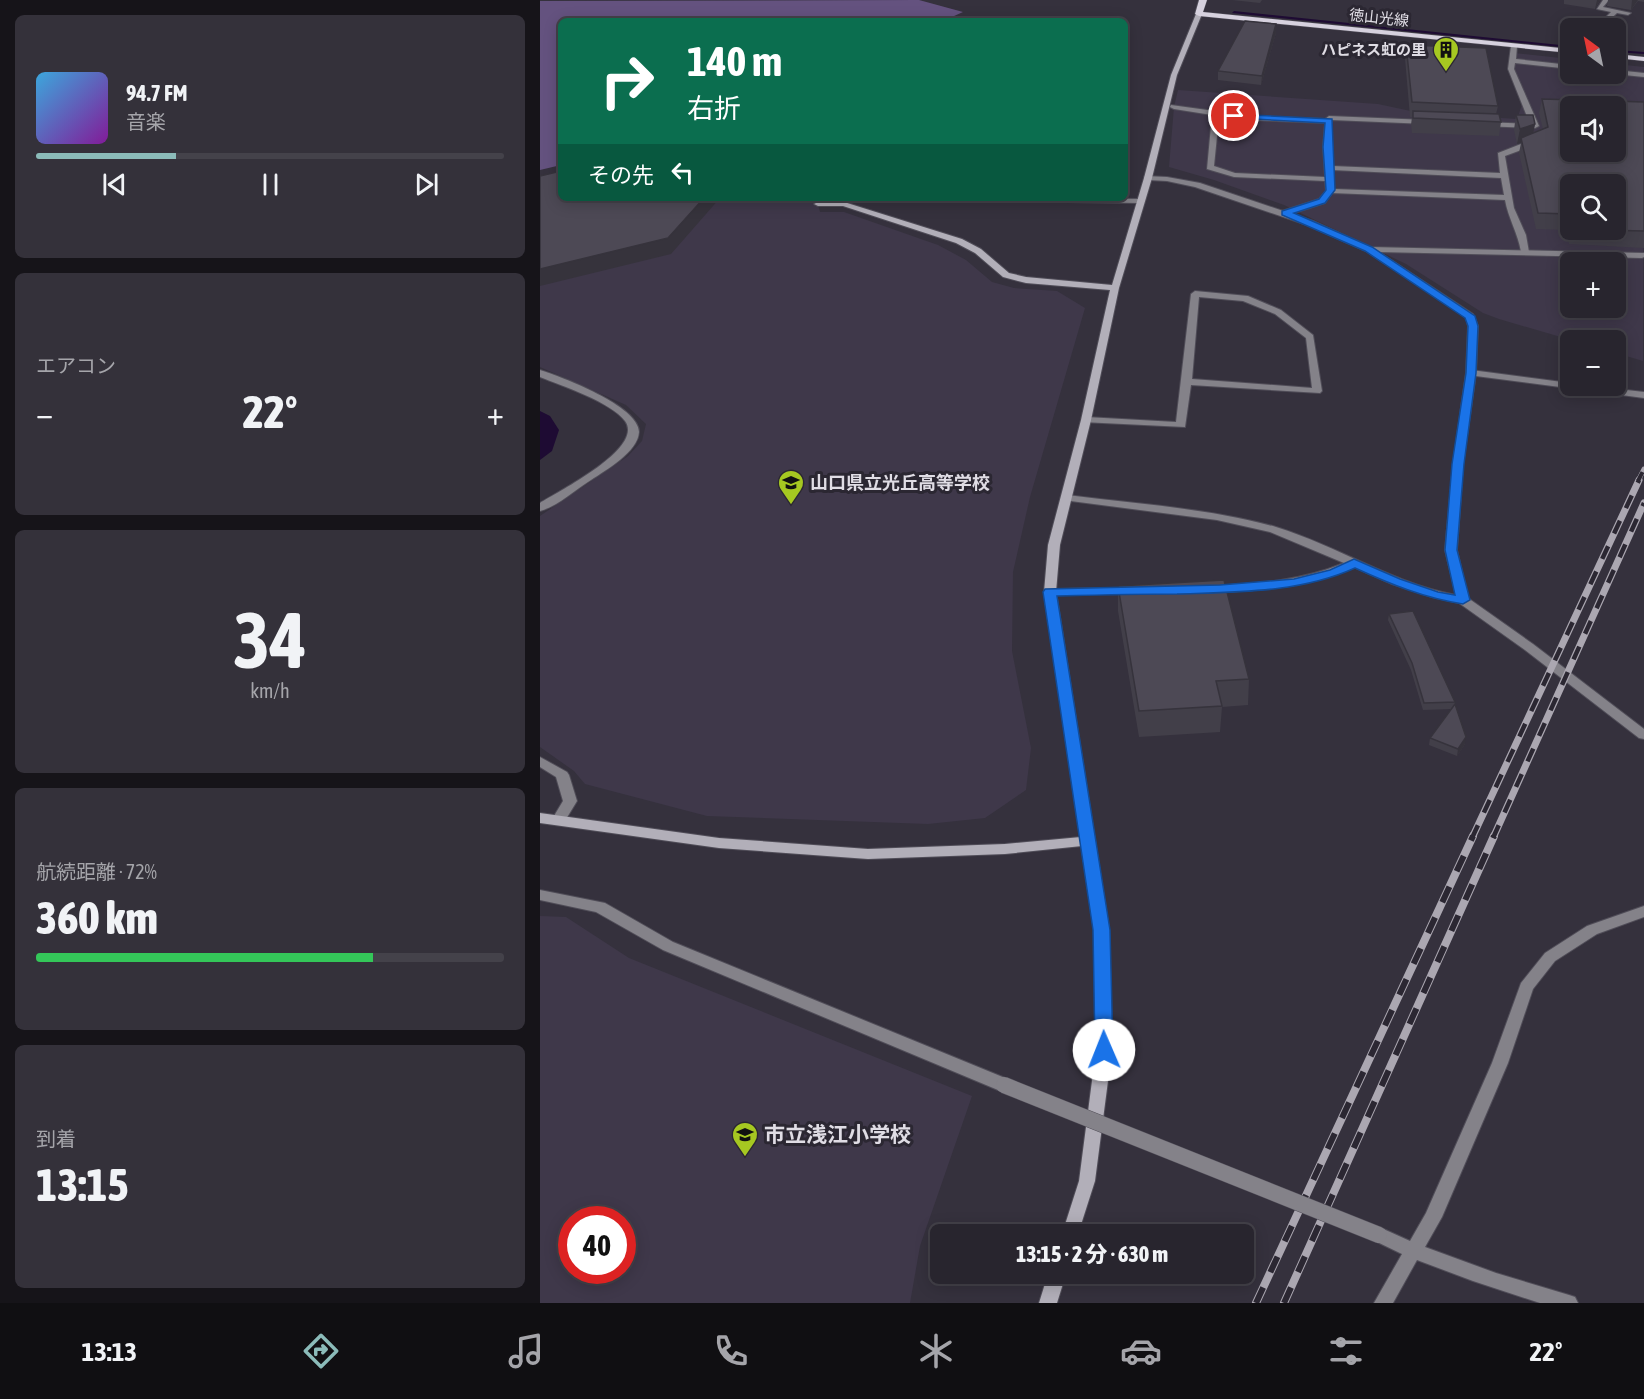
<!DOCTYPE html>
<html lang="ja">
<meta charset="utf-8">
<style>
:root{--surface:#28252e;--page:#34313a;--text:#f1f3f6;--muted:#a5a5aa;--line:#44424a;--accent:#8bbbb9}
body{margin:0;font-family:"Asap Condensed","Noto Sans JP",sans-serif;background:var(--page);color:var(--text);height:100vh;display:flex;flex-direction:column;font-size:22px;white-space:nowrap}
*{box-sizing:border-box;margin:0}
p{font-size:20px;color:var(--muted)}
.icon{flex:none;width:33px;height:33px;fill:none;stroke:currentColor;stroke-width:2;stroke-linecap:round;stroke-linejoin:round}
.map{position:relative;flex:1;overflow:hidden}
.drawer{display:flex;flex-direction:column;gap:15px;padding:15px;background:#161419;width:540px}
.drawer>*{flex:none}
.guide{position:absolute;left:18px;top:18px;width:570px;height:183px;border-radius:9px;box-shadow:0 3px 15px #0003,0 0 0 2px var(--line);background:#0b6e4f;color:#fff;overflow:hidden}
.needle{width:39px;rotate:327deg}
.buttons{position:absolute;left:1020px;top:18px;display:grid;gap:12px}
.buttons a{display:grid;place-items:center;width:66px;height:66px;border-radius:9px;background:var(--surface);box-shadow:0 3px 15px #0003,0 0 0 2px var(--line);font-size:30px}
.speed{position:absolute;left:18px;top:1206px;display:flex;gap:12px;font-size:30px;font-weight:700;text-align:center}
.speed>*{display:grid;place-content:center;width:78px;height:78px;border-radius:50%;background:var(--surface);box-shadow:0 3px 15px #0003,0 0 0 2px var(--line);line-height:1}
.speed .limit{border:9px solid #d22;background:#fff;color:#111}
.pin{position:absolute;display:grid;place-items:center;width:51px;height:51px;color:#fff;margin:-26px;border:3px solid #fff;border-radius:50%;box-shadow:0 2px 6px #0007}
.me{position:absolute;width:66px;margin:-33px;rotate:359deg;stroke-linejoin:round;filter:drop-shadow(0 0 4px #0008)}
.turn{display:flex;align-items:center;gap:21px;height:126px;padding:0 30px;font-size:27px}
.turn .icon{width:78px;height:78px;stroke-width:2.5}
.turn b{display:block;font-size:42px;line-height:51px}
.then{display:flex;align-items:center;height:57px;padding:0 30px;background:#0003;gap:12px;font-size:22px}
.big{font-size:45px;font-weight:800;line-height:1.1}
.drawer .tile{flex:1;display:flex;flex-direction:column;justify-content:center;gap:9px;min-width:0;padding:0 21px;border-radius:9px;background:var(--page)}
.drawer .dial{align-items:center;gap:0}
.dial b{font-size:78px;line-height:1}
.song{display:flex;align-items:center;gap:18px}
.cover{width:72px;height:72px;border-radius:9px;background:linear-gradient(135deg,hsl(200 70% 55%),hsl(290 70% 35%))}
.played{height:6px;border-radius:3px;background:linear-gradient(90deg,var(--accent) 30%,var(--line) 30%)}
.keys{display:flex;justify-content:space-around;direction:ltr}
.heat{display:flex;justify-content:space-between;align-items:center;font-size:33px;direction:ltr}
.charge{height:9px;border-radius:4px;background:linear-gradient(90deg,#34c759 72%,var(--line) 0)}
.trip{position:absolute;left:390px;top:1224px;width:324px;height:60px;border-radius:9px;background:var(--surface);box-shadow:0 3px 15px #0003,0 0 0 2px var(--line);font-weight:800;line-height:60px;text-align:center}
.dock{display:flex;height:96px;justify-content:space-around;align-items:center;background:#100f12;color:var(--muted)}
.dock .icon{width:42px;height:42px}
.dock .selected{color:var(--accent)}
.dock b{font-size:27px;color:var(--text)}
main{display:flex;flex:1;min-height:0}
.map>svg:first-child{display:block}
.built{fill:#3f384a;fill-rule:evenodd}
.forest{fill:#64527f}
.water{fill:#1e0b33}
.lines{fill:none;stroke-linecap:round;stroke-linejoin:round}
.stream{fill:#1e0b33;fill-rule:evenodd}
.lane-casing{stroke:#504d58;stroke-width:2}
.street-casing{stroke:#504d58;stroke-width:2}
.secondary-casing{stroke:#504d58;stroke-width:2}
.primary-casing{stroke:#504d58;stroke-width:1}
.lane{fill:#848289;fill-rule:evenodd}
.street{fill:#848289;fill-rule:evenodd}
.secondary{fill:#b2afb9;fill-rule:evenodd}
.primary{fill:#d6d1de;fill-rule:evenodd}
.rail-far2-casing{stroke:#aba7b1;stroke-width:5}
.rail-far1-casing{stroke:#aba7b1;stroke-width:7}
.rail-casing{stroke:#aba7b1;stroke-width:8}
.rail-far2{stroke:#2b2732;stroke-width:4;stroke-dasharray:10;stroke-linecap:butt}
.rail-far1{stroke:#2b2732;stroke-width:4.5;stroke-dasharray:14;stroke-linecap:butt}
.rail{stroke:#2b2732;stroke-width:6;stroke-dasharray:17;stroke-linecap:butt}
.street-bridge-casing{stroke:#504d58;stroke-width:17;stroke-linecap:butt}
.street-bridge{stroke:#848289;stroke-width:16}
.wall{fill:#423f49;fill-rule:evenodd}
.shaded-wall{fill:#36333c}
.building{fill:#4d4955;stroke:#36333c;stroke-width:1.5;fill-rule:evenodd}
.route{fill:#1a73e8;stroke:#114b97;stroke-width:1.5}
.labels{text-anchor:middle;stroke-width:6;stroke-linejoin:round;paint-order:stroke}
.far-street-label{font-size:15px;fill:#e0dde5;stroke:#2b2732}
.far-poi-label{font-size:15px;font-weight:bold;fill:#e0dde5;stroke:#2b2732;text-anchor:end}
.poi-label{font-size:18px;font-weight:bold;fill:#e0dde5;stroke:#2b2732;text-anchor:start}
.near-poi-label{font-size:21px;font-weight:bold;fill:#e0dde5;stroke:#2b2732;text-anchor:start}
</style>
<main>
<section class="drawer">
<div class="tile">
<div class="song"><i class="cover"></i><div><b>94.7 FM</b><p>音楽</p></div></div>
<div class="played"></div>
<div class="keys"><svg class="icon" aria-label="previous" viewBox="0 0 24 24"><path d="M18 5L8 12l10 7zM5 5v14"/></svg><svg class="icon" aria-label="pause" viewBox="0 0 24 24"><path d="M8 5v14M16 5v14"/></svg><svg class="icon" aria-label="next" viewBox="0 0 24 24"><path d="M6 5l10 7-10 7zM19 5v14"/></svg></div>
</div>
<div class="tile"><p>エアコン</p>
<div class="heat"><a>−</a><b class="big">22°</b><a>+</a></div>
</div>
<div class="tile dial"><b>34</b><p>km/h</p></div>
<div class="tile"><p>航続距離 · 72%</p><b class="big">360 km</b><div class="charge"></div></div>
<div class="tile"><p>到着</p><b class="big">13:15</b></div>
</section>
<div class="map">
<svg width="1104" height="1303" viewBox="0 0 1104 1303">
<rect width="100%" height="100%" fill="#35313d"/>
<!-- built -->
<path class="built" d="M974 53 1030 59V74H1076V64L1104 67 1103 361 1076 353V340H1031L959 319 943 313 866 264 744 205 674 180 629 167 634 107 638 90 838 104 880 113 977 119 984 99 971 69ZM1030 106H1076V152H1030ZM1030 184H1076V230H1030ZM1030 262H1076V308H1030Z
M21 171V198H276L280 212H304L398 245 426 260 452 282 474 288 517 291 545 308 490 497 473 572 472 651 491 748 486 790 445 818 388 824 167 816 45 784 34 771 0 747V516L88 456 102 441 106 424 86 405 0 367V176Z
M0 916 26 917 89 958 432 1096 380 1246 370 1303H0ZM32 1220H82V1270H32Z"/>
<!-- forest -->
<path class="forest" d="M379 0 423 12 403 21H21V165L0 170V1Z"/>
<!-- water -->
<path class="water" d="M0 411 10 416 19 430 12 451 0 460Z"/>
<g class="lines">
<!-- stream -->
<path class="stream" d="M694 11 1030 46V48L692 13Z
M1076 50 1104 52V54L1076 52Z"/>
<defs>
<path id="lane" d="M974 44 977 46 976 59 1030 65V69L975 63 974 69 999 126 995 128 941 126V122H944L990 124 968 69 971 46Z
M1076 70 1104 73V77L1074 74Z
M631 105 711 116 785 119 789 116 887 120 891 122 887 124 792 120 791 147 792 166 960 173 958 153 991 140H997V144L965 156 974 208 986 235 989 252 985 255 981 252C978 233 968 218 965 200L792 193 785 203 748 215H742V211L779 199 786 191 785 181 694 177 667 169 672 115 634 109 630 107ZM679 116 711 120 785 123 783 147 785 177 695 173 674 166ZM792 170 961 178 964 195 794 189Z
M931 370 1030 383V386H1052L1104 392V398L928 375V371Z"/>
<path id="street" d="M1063 0H1069L1063 7 1091 13 1088 15 1077 13 1061 28H1055L1071 12 1057 9Z
M605 176 627 177 660 183 773 221 830 247 1104 253V257L1102 258 839 252 933 314 938 326 936 373 923 464 917 550 928 598 993 644 1104 729V739L1099 738 985 650 919 603 892 597 852 584 814 567C777 582 738 589 699 591 688 592 676 594 666 591L664 589 666 587 670 586C716 584 761 581 804 563L730 532 677 520 523 500 522 498 523 496 527 495C596 504 668 508 736 527 798 546 852 583 916 595L905 550 913 464 926 373 928 326 926 317 826 251 767 225 655 187 627 181 608 180 604 178Z
M518 198 601 199 605 201 601 203 527 202Z
M655 291 708 296 741 310 773 335 782 391 780 393 651 385 645 427 542 422V418L546 417 636 422 651 294ZM659 297 703 301 735 314 766 338 772 388 652 379Z
M0 370C22 377 99 406 99 432 98 452 66 470 51 480 35 490 18 506 0 511V503C19 491 105 448 85 421 71 402 22 386 0 377Z
M593 588 597 589 599 591 597 593 510 595 504 592 510 589Z
M0 757 27 772 29 775 37 801 23 824H13L11 821 23 801 16 777 0 767Z
M0 890 65 903 133 942 470 1080 472 1085 470 1090 464 1091 458 1090 123 950 56 912 0 900Z
M1104 906V917L1057 934 1015 961 993 989 968 1063 902 1217 885 1247 956 1273 1029 1295 1035 1297 1038 1303H1000L933 1281 877 1260 853 1303H834L862 1254 833 1240 830 1235 833 1230 839 1227 870 1241 886 1213 952 1063 981 983 1005 953 1047 926Z"/>
<path id="secondary" d="M659 12 662 14 637 75 612 178 579 288 551 420 520 545 516 592 569 930 572 1050 555 1181 538 1234H522L539 1181 556 1050 555 930 542 846 465 854 328 859 179 848 0 823V813L179 838 328 849 465 844 541 837 504 592 508 545 541 420 570 290 486 283 463 277 435 253 416 243 303 206H278L274 204 278 202H304L422 239 441 249 469 273 486 277 572 285 604 178 631 75 656 14Z
M508 1274H526L517 1303H499Z"/>
<path id="primary" d="M659 0H667L663 12 1030 49V53L659 16 655 14Z
M1076 54 1104 57V61L1076 58Z"/>
</defs>
<!-- lane casing -->
<use href="#lane" class="lane-casing"/>
<!-- street casing -->
<use href="#street" class="street-casing"/>
<!-- secondary casing -->
<use href="#secondary" class="secondary-casing"/>
<!-- primary casing -->
<use href="#primary" class="primary-casing"/>
<!-- lane -->
<use href="#lane" class="lane"/>
<!-- street -->
<use href="#street" class="street"/>
<!-- secondary -->
<use href="#secondary" class="secondary"/>
<!-- primary -->
<use href="#primary" class="primary"/>
<defs>
<path id="rail-far2" d="M1098 481 1104 469"/>
<path id="rail-far1" d="M932 838 1099 480
M953 838 1104 503"/>
<path id="rail" d="M716 1303 933 836
M744 1303 954 836"/>
</defs>
<!-- rail-far2 casing -->
<use href="#rail-far2" class="rail-far2-casing"/>
<!-- rail-far1 casing -->
<use href="#rail-far1" class="rail-far1-casing"/>
<!-- rail casing -->
<use href="#rail" class="rail-casing"/>
<!-- rail-far2 -->
<use href="#rail-far2" class="rail-far2"/>
<!-- rail-far1 -->
<use href="#rail-far1" class="rail-far1"/>
<!-- rail -->
<use href="#rail" class="rail"/>
<defs>
<path id="street-bridge" d="M464 1085 839 1235"/>
</defs>
<!-- street-bridge casing -->
<use href="#street-bridge" class="street-bridge-casing"/>
<!-- street-bridge -->
<use href="#street-bridge" class="street-bridge"/>
</g>
<!-- wall -->
<path class="wall" d="M692 0H722L720 3Z
M1024 0H1060L1055 9 1024 4Z
M1068 0H1104V2L1098 1 1091 10 1067 6Z
M736 24V33L721 85 678 80V71Z
M866 45 958 106 956 114 961 122 959 136 872 133 871 125 872 117H870L865 58Z
M1002 99 1104 102V248L1029 244 1026 230 996 229 979 153 981 143 977 144 974 130 976 115 995 124 993 133 1003 129 999 113ZM1030 184 1076 230H1030Z
M578 586 709 679 708 705 682 707 680 732 599 737 578 611Z
M849 614 915 702V704L925 744 917 756 889 745 890 738 911 709 883 710 871 670 848 620Z"/>
<!-- shaded-wall -->
<path class="shaded-wall" d="M1057 0H1060L1055 9Z
M1092 0H1098L1091 10Z
M736 24V33L721 85 722 76Z
M995 124 992 139 981 138V143L977 144 980 129Z
M164 198H180L131 254 0 286V269Z
M926 737 925 744 917 756 918 749Z"/>
<!-- building -->
<path class="building" d="M705 21 736 24 722 76 678 71Z
M866 45 946 48 958 106 872 102Z
M1002 99 1104 102V231L1062 230H1076V184H1030V221L1029 214 998 213 981 138 1008 127ZM1030 106H1076V152H1030Z
M873 111 959 114 961 122 873 118Z
M976 115H993L995 124 980 129Z
M21 171V198H164L128 238 0 269V176Z
M684 580 709 679 676 681 682 706 599 711 578 586Z
M873 611 915 702 884 703 872 663 849 614Z
M915 704 926 737 918 749 890 738Z"/>
<!-- route -->
<path class="route" d="M691 114 792 119 795 190 785 203 754 213 832 247 935 316 938 326 936 373 924 464 917 550 930 600 923 604C884 598 850 584 815 568 760 593 696 592 637 594 597 594 557 595 517 596L570 930 573 1050 570 1055 564 1057 557 1055 555 1050 553 930 503 592 505 589 680 585 754 579 790 570 814 559 860 579 898 592 915 595 905 550 912 464 926 373 928 326 925 318 825 251 742 215V211L779 199 786 190 783 147 785 123 694 118 690 116Z"/>
<!-- icons -->
<defs>
<symbol id="building-pin" viewBox="-11 -11 22 30"><path d="M0 17L-7.5 6A9.5 9.5 0 1 1 7.5 6Z" fill="#a6c821" stroke="#2b2732"/><path d="M-4-6H4V6H1V3H-1V6H-4ZM-2.5-4.3h1.7v1.8h-1.7ZM.8-4.3h1.7v1.8H.8ZM-2.5-1h1.7V.8h-1.7ZM.8-1h1.7V.8H.8Z" fill="#111"/></symbol>
<symbol id="school-pin" viewBox="-11 -11 22 30"><path d="M0 17L-7.5 6A9.5 9.5 0 1 1 7.5 6Z" fill="#a6c821" stroke="#2b2732"/><path d="M0-5L7-2L0 1L-7-2ZM-4 1L0 2.5L4 1V4Q0 6-4 4Z" fill="#111"/></symbol>
</defs>
<g fill-rule="evenodd">
<use href="#building-pin" x="891" y="35" width="30" height="40"/>
<use href="#school-pin" x="236" y="468" width="30" height="40"/>
<use href="#school-pin" x="190" y="1120" width="30" height="40"/>
</g>
<g class="labels">
<!-- far-street labels -->
<g class="far-street-label">
<text transform="translate(839 18) rotate(6)" y="5">徳山光線</text>
</g>
<!-- far-poi labels -->
<g class="far-poi-label">
<text x="886" y="55">ハピネス虹の里</text>
</g>
<!-- poi labels -->
<g class="poi-label">
<text x="270" y="489">山口県立光丘高等学校</text>
</g>
<!-- near-poi labels -->
<g class="near-poi-label">
<text x="224" y="1142">市立浅江小学校</text>
</g>
</g>
</svg>
<div class="buttons">
<a><svg class="needle" viewBox="-14 -14 28 28"><path d="M0-13l5 13h-10z" fill="#e53935"/><path d="M0 13l5-13h-10z" fill="#a5a5aa"/></svg></a>
<a><svg class="icon" aria-label="sound" viewBox="0 0 24 24"><path d="M4 9h4l5-4v14l-5-4H4zM17 9q2 3 0 6"/></svg></a>
<a><svg class="icon" aria-label="search" viewBox="0 0 24 24"><circle cx="10" cy="10" r="6"/><path d="M15 15l6 6"/></svg></a>
<a>+</a>
<a>−</a>
</div>
<div class="speed"><div class="limit">40</div></div>
<div class="pin" style="left:694px;top:116px;background:#d93025"><svg class="icon" aria-label="arrive" viewBox="0 0 24 24"><path d="M6 21V4h12l-3 4 3 4H6"/></svg></div>
<svg class="me" style="left:564px;top:1050px" viewBox="-20 -20 40 40"><circle r="19" fill="#fff"/><path d="M0-13L10 11 0 6-10 11z" fill="#1a73e8"/></svg>
<div class="trip">13:15 · 2 分 · 630 m</div>
<div class="guide">
<div class="turn"><svg class="icon" aria-label="right" viewBox="0 0 24 24"><path d="M7 20v-9h11M14 6l5 5-5 5"/></svg><div><b>140 m</b>右折</div></div>
<div class="then">その先<svg class="icon" aria-label="left" viewBox="0 0 24 24"><path d="M17 20v-9H6M10 6l-5 5 5 5"/></svg></div>
</div>
</div>
</main>
<nav class="dock">
<b>13:13</b>
<svg class="icon selected" aria-label="directions" viewBox="0 0 24 24"><path d="M12 3l9 9-9 9-9-9zM9 14v-3h6M13 9l2 2-2 2"/></svg>
<svg class="icon" aria-label="music" viewBox="0 0 24 24"><path d="M9 18V5l10-2v13"/><circle cx="6" cy="18" r="3"/><circle cx="16" cy="16" r="3"/></svg>
<svg class="icon" aria-label="phone" viewBox="0 0 24 24"><path d="M5 4h4l2 5-3 2q2 4 5 5l2-3 5 2v4C11 20 4 13 5 4z"/></svg>
<svg class="icon" aria-label="climate" viewBox="0 0 24 24"><path d="M12 3v18M4 7l16 10M4 17L20 7"/></svg>
<svg class="icon" aria-label="car" viewBox="0 0 24 24"><path d="M5 17H2v-5l4-1 3-4h7l3 4 3 1v5h-3M9 17h6M6 11h13"/><circle cx="7" cy="17" r="2"/><circle cx="17" cy="17" r="2"/></svg>
<svg class="icon" aria-label="filters" viewBox="0 0 24 24"><path d="M4 7h16M4 17h16"/><circle cx="9" cy="7" r="2"/><circle cx="15" cy="17" r="2"/></svg>
<b>22°</b>
</nav>
